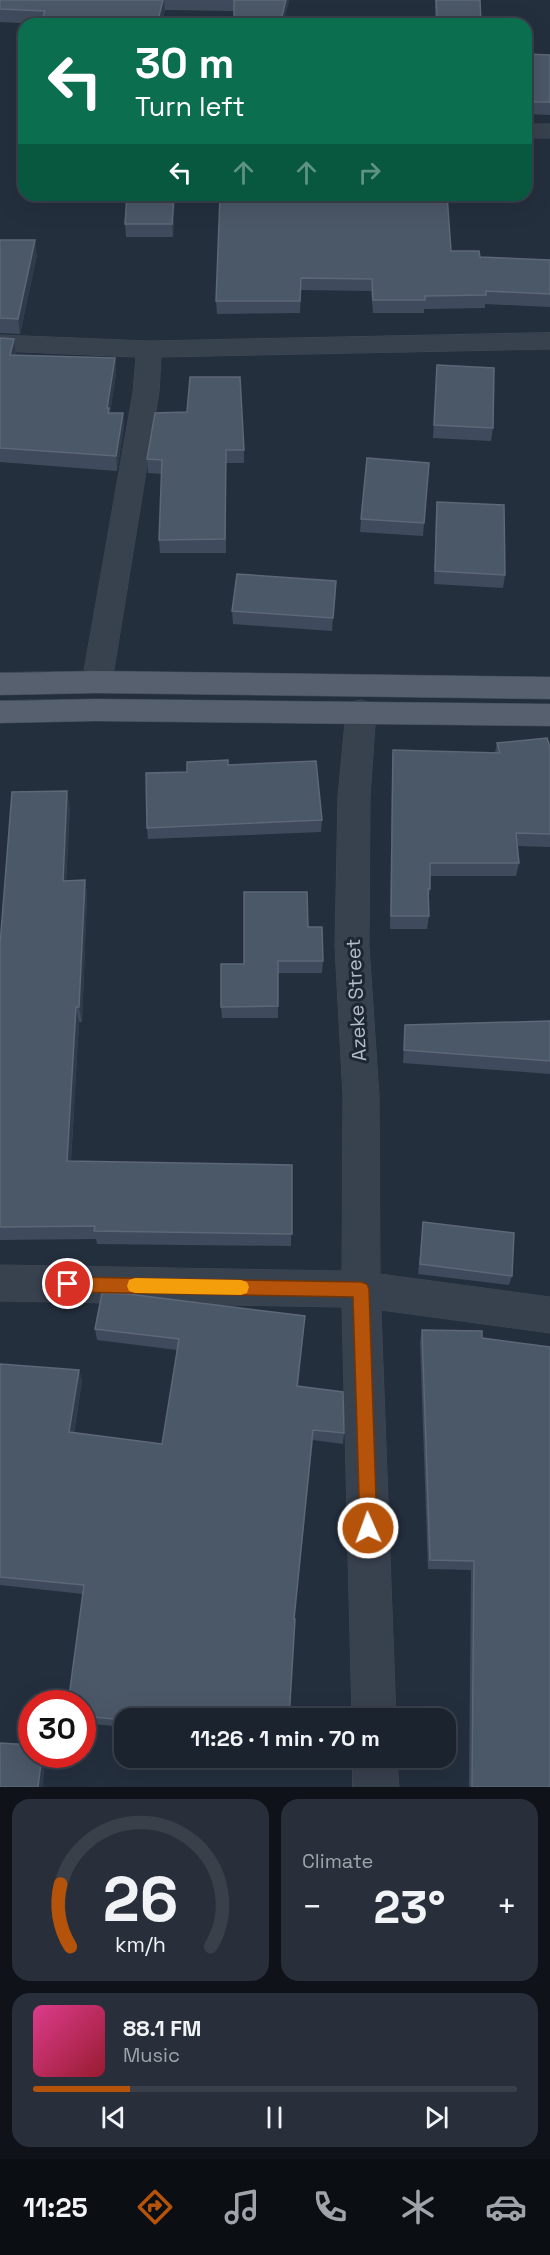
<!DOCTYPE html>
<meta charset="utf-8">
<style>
:root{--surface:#1b232e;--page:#282f3a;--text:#f1f3f6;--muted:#a0a4aa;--line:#39404a;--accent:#b45309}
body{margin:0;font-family:"Space Grotesk",sans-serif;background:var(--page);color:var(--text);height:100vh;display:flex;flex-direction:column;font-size:22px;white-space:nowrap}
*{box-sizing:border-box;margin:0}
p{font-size:20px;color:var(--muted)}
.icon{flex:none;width:33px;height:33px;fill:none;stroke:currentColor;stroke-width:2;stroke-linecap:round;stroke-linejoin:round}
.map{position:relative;height:1787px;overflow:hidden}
.side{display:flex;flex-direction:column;gap:12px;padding:12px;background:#0f1319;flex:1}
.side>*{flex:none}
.banner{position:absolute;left:18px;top:18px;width:514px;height:183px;border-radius:18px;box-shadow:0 6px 24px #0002,0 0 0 2px var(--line);background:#0b6e4f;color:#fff;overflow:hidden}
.speed{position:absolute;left:18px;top:1690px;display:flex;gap:12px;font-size:30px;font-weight:700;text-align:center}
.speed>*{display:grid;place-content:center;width:78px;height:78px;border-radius:50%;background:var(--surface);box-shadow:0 6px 24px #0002,0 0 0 2px var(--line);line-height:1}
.speed .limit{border:9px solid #d22;background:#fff;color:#111}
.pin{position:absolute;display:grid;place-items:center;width:51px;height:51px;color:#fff;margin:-26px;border:3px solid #fff;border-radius:50%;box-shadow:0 2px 6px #0007}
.me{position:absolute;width:66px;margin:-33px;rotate:358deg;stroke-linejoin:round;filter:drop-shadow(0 0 4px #0008)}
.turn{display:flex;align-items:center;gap:21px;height:126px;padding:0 18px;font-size:27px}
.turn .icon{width:78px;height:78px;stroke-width:2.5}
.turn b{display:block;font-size:42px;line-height:51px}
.lanes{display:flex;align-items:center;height:57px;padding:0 18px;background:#0003;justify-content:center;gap:30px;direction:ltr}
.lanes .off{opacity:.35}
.big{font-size:45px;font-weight:800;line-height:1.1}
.side .tile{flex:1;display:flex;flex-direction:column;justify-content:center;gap:9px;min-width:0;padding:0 21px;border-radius:18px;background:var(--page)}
.side .dial{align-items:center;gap:0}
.dial svg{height:156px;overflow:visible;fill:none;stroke:var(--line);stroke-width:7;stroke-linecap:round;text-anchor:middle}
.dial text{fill:var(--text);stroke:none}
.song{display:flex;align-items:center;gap:18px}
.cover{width:72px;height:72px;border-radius:9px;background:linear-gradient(135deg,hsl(330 70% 55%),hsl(350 70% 35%))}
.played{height:6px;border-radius:3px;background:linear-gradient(90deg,var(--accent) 20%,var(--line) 20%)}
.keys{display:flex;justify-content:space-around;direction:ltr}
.heat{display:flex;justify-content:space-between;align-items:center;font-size:33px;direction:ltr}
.side .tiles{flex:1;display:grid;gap:12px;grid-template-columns:1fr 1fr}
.tile:last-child{grid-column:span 2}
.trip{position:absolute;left:114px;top:1708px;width:342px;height:60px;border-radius:18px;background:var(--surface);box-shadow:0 6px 24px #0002,0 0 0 2px var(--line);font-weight:800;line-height:60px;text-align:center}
.tab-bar{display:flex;height:96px;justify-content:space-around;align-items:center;background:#0b0e12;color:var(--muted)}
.tab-bar .icon{width:42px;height:42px}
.tab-bar .current{color:var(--accent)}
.tab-bar b{font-size:27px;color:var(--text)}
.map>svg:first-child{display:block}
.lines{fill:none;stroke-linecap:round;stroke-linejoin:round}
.minor-casing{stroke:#414a57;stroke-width:1}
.major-casing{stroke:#414a57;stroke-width:1}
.minor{fill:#38414e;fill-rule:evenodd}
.major{fill:#56606e;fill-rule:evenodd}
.wall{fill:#3f4b5c}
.shaded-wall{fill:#2f3b4b}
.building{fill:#4b5868;stroke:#5c6777;stroke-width:1.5}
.route{fill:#b45309;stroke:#753606;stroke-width:1.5}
.slow{fill:#f59e0b}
.labels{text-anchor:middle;stroke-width:6;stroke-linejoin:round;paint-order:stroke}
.street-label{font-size:20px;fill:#b4bcc9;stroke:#1d2633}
</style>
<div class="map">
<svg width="550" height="1787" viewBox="0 0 550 1787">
<rect width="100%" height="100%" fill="#242f3e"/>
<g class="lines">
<defs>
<path id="minor" d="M526 124H550V138H526Z
M550 333V349L161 357 159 392 112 682 108 690 97 693 86 690 82 682 133 392 136 357 0 351V335L149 341Z
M361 700 372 703 376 711 370 797 369 946 379 1096 380 1274 550 1297V1333L381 1310 396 1719H352L342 1307 0 1301V1265L342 1271 343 1096 335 946 338 797 346 711 350 703Z
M353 1758H397L399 1787H353Z"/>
<path id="major" d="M97 671 550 677V699L97 693 0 695V673Z
M96 699 550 704V726L96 721 0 723V701Z"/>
</defs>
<!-- minor casing -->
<use href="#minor" class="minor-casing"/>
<!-- major casing -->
<use href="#major" class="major-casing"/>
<!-- minor -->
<use href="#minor" class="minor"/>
<!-- major -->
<use href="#major" class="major"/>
</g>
<!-- wall -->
<path class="wall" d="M0 0H289L283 24H234V11L165 10 161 24H40L0 22Z
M435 0H480L481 24H435Z
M526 54 550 55V115L526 114Z
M51 195H175L173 237H126L125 224 127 202 52 200Z
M220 197 451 251 480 257 550 260V307L485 304V308L424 309V313H373L371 291 301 290 300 313 217 314 216 301Z
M0 240 37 255 20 334 0 333Z
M0 338 14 339 16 355 115 358 116 373 110 413H123L124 427 117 471 0 462Z
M437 365 493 428 491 441 433 438Z
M187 412 244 450V463H226V553H160L159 540 162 474 148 473 147 459Z
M429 463 423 536 360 532 361 519Z
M437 502 505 575 503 588 434 584 436 515Z
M336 581 332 631 233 624 232 611Z
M497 743 550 747V847L517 846 519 863 516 876H430V889L428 902 429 916 427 929H390L392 764 393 750 495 753Z
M228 765 322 820 321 832 148 839 147 828 187 772Z
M70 807 66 881 85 880 87 895 82 1022H79L71 1162 292 1165 291 1246 97 1244 96 1239 0 1240V945Z
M308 927 323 961 322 973H278V1018H222L221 1007 244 964Z
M550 1021V1074L403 1063 405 1025Z
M423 1222 512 1276 509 1285 418 1274Z
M304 1327 298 1387 344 1433 343 1444 313 1440 294 1619 124 1719V1727L82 1723 83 1594 0 1585V1364L79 1370 82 1381 74 1433 162 1444 177 1350 97 1340 95 1329Z
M422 1330 482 1338 550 1787H469L471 1570 428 1569 420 1342Z"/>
<!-- shaded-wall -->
<path class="shaded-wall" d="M163 0H164L165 10 161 24H157Z
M286 0H289L283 24H280Z
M174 195H175L173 237 172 224Z
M35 240 37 255 20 334 18 319Z
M14 339 16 354 13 369 10 355Z
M115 358 116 373 110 414 111 422 107 408Z
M123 413 124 427 117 471 116 456Z
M336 581V594L332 631 333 618Z
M67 791 70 807 65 896 63 881Z
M85 880 87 895 82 1022 79 1007Z
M76 1007 79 1022 70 1175 67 1161Z
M79 1370 82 1381 72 1442 69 1432Z
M313 1430V1440L293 1628 294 1619Z
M42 1755H46L43 1787H38Z"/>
<!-- building -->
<path class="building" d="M0 0H163L157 24H40L45 11 0 9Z
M234 0H286L280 24H234Z
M436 0H480L481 24H438Z
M526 54 550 55V102H526Z
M127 195H174L172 224H125Z
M259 195H447L451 251H479L480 257 550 260V294L486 291V295L425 296V300H373L372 279 301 278 300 301H216L220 197 259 198Z
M0 240H35L18 319 0 318Z
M0 338 14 339 10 355 115 358 107 408H109L108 413H123L116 456 0 448Z
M437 365 494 368 493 428 434 425Z
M190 377H240L244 450H226L225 539 159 540 162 460 147 459 155 413 187 412Z
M367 458 429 463 424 523 361 519Z
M437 502 504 505 505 575 435 571Z
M237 574 336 581 333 618 232 611Z
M547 738 550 747V834L516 833 519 863H430V889H428L429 916H391L393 750 500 753 497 743Z
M228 760V765L316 761 322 820 147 828 146 773 187 772V762Z
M67 791 63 881 85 880 79 1007H76L67 1161 292 1165V1234L94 1231 95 1226 0 1227V945L12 792Z
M244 892H307L308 927H322L323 961H278V1006L221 1007V964H244Z
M550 1021V1061L404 1050 405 1025Z
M423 1222 514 1233 512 1276 420 1264Z
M102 1293 128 1294 305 1316 297 1386 343 1392 344 1433 313 1430 294 1619H295L289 1719H124V1720L82 1716V1704H68L84 1585 0 1577V1364L79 1370 69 1432 162 1444 179 1339 95 1329Z
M422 1330 482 1331V1338L550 1347V1787H472L474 1561 430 1560Z
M0 1743 32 1745V1755H42L38 1787H0Z"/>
<!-- route -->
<path class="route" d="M68 1277 361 1282 367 1284 369 1289 377 1528 374 1534 368 1537 362 1534 360 1528 353 1297 68 1292 62 1290 60 1284 62 1279Z"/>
<!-- slow -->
<path class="slow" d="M135 1278 241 1280 247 1282 249 1287 247 1293 241 1295 135 1293 129 1291 127 1286 129 1280Z"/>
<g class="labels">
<!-- street labels -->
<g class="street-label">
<text transform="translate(356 1000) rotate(-93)" y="7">Azeke Street</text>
</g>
</g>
</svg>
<div class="speed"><div class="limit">30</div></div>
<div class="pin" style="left:68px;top:1284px;background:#d93025"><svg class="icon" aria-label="arrive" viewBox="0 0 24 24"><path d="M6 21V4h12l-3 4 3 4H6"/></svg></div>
<svg class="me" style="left:368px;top:1528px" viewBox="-20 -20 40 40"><circle r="17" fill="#b45309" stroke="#fff" stroke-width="3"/><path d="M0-11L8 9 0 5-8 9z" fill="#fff"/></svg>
<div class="trip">11:26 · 1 min · 70 m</div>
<div class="banner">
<div class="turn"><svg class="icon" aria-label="left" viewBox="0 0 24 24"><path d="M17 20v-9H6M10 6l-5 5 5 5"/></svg><div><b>30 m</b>Turn left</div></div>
<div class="lanes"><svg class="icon" aria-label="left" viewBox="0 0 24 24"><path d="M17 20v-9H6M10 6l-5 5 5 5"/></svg><svg class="icon off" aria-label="ahead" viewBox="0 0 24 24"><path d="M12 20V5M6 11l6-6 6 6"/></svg><svg class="icon off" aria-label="ahead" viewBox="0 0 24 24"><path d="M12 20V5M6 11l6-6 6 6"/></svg><svg class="icon off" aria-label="right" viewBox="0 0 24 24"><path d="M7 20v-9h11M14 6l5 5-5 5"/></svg></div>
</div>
</div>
<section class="side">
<div class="tiles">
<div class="tile dial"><svg viewBox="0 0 100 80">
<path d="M14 69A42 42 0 1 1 86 69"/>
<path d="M14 69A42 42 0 0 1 9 37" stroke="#b45309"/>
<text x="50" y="56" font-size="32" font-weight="700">26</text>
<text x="50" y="72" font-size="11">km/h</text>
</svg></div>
<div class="tile"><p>Climate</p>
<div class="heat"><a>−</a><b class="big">23°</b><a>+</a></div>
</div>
<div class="tile">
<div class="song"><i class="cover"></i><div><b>88.1 FM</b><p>Music</p></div></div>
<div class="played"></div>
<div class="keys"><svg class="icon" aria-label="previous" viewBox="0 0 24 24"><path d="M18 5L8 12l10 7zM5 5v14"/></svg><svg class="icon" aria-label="pause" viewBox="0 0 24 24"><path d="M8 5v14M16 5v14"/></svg><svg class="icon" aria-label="next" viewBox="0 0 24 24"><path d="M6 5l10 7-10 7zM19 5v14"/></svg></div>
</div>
</div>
</section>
<nav class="tab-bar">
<b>11:25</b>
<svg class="icon current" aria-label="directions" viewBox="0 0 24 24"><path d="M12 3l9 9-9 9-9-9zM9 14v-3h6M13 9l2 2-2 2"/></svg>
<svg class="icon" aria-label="music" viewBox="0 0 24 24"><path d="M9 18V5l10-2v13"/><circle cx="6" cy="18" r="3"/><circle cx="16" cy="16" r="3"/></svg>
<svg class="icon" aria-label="phone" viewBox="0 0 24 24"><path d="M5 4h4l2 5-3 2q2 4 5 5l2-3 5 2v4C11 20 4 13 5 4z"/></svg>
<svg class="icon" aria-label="climate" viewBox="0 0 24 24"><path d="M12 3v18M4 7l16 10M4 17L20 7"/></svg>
<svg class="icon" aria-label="car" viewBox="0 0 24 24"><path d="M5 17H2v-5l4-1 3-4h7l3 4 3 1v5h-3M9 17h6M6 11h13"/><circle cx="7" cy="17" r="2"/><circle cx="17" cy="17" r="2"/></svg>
</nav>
